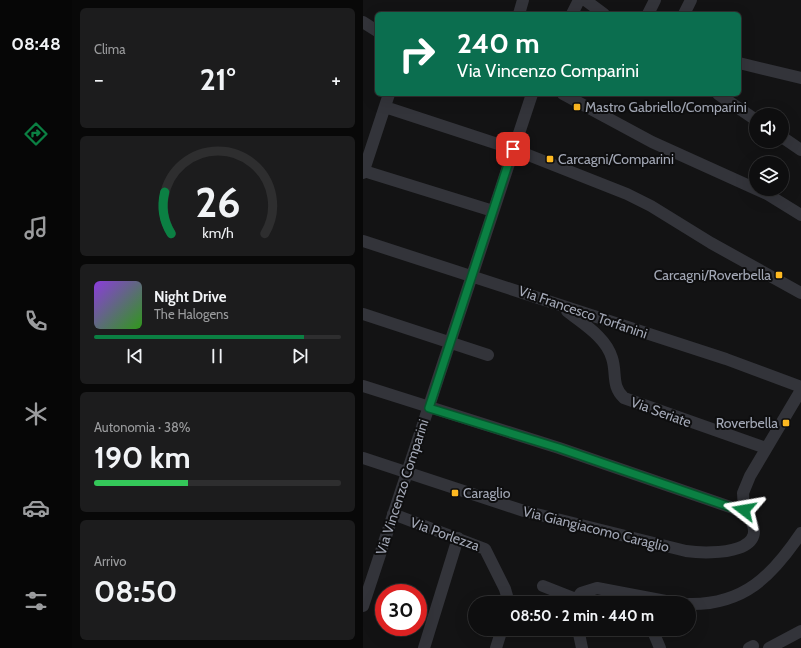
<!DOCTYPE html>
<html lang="it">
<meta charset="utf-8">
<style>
:root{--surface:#0e0e0f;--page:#1c1c1d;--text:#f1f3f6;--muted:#9b9c9e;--line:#2e2e2f;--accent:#0b8043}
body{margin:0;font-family:Cabin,sans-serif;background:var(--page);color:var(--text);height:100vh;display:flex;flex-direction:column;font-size:15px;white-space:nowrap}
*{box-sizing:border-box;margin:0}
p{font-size:13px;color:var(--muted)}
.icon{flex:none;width:22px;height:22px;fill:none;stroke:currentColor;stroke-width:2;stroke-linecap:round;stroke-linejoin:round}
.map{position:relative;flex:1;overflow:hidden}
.drawer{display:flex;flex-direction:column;gap:8px;padding:8px;background:#080808;width:291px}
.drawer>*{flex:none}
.top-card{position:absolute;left:12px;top:12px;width:366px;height:84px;border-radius:6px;box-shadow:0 4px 16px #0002,0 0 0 1px var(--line);background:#0b6e4f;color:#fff;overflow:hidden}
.controls{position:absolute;left:386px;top:108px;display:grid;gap:8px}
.controls a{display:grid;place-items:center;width:40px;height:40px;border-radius:50%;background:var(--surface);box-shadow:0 4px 16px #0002,0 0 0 1px var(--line);font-size:20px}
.speed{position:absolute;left:12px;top:584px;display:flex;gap:8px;font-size:20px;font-weight:700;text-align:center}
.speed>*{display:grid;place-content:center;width:52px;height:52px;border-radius:50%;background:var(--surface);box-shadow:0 4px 16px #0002,0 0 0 1px var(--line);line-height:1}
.speed .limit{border:6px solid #d22;background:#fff;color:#111}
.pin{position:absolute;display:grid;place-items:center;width:34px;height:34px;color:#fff;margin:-17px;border-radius:8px;box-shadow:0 2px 6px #0006}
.me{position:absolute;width:44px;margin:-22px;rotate:284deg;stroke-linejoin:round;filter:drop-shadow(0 0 3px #0008)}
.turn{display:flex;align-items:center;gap:14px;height:84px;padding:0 16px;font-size:18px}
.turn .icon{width:52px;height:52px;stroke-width:2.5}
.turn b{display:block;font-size:28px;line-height:34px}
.big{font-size:30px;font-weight:700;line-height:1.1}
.drawer .widget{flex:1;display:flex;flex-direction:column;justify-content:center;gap:6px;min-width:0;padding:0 14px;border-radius:6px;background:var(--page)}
.drawer .dial{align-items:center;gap:0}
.dial svg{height:104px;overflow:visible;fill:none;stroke:var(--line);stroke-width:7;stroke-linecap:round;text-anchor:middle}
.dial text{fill:var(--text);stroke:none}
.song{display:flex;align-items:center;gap:12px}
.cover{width:48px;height:48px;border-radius:6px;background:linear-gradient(135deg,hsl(270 70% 55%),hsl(110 70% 35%))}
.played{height:4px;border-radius:2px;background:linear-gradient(90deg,var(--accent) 85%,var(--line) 85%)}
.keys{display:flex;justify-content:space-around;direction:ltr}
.heat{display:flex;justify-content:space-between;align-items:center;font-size:22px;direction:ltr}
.charge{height:6px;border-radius:3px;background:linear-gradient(90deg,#34c759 38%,var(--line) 0)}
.trip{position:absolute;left:105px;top:596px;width:228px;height:40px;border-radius:20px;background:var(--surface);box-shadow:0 4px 16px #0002,0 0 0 1px var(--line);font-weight:700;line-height:40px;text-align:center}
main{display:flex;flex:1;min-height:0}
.dock{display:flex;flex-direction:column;width:72px;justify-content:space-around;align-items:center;background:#060606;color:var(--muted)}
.dock .icon{width:28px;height:28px}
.dock .active{color:var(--accent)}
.dock b{font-size:18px;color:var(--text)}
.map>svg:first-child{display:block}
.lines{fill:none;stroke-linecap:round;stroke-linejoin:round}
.minor{stroke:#33343a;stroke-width:12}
.route-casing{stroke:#07532c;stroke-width:10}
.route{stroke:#0b8043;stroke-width:7}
.poi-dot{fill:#feb921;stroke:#0e0e0f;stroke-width:1.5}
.labels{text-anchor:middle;stroke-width:4;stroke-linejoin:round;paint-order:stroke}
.poi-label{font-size:14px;fill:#a3a8b6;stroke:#0e0e0f;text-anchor:start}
.street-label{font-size:14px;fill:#a3a8b6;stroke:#0e0e0f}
</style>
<main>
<nav class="dock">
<b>08:48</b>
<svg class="icon active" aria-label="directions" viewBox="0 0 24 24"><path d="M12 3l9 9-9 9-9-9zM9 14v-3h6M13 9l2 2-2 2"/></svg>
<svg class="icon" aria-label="music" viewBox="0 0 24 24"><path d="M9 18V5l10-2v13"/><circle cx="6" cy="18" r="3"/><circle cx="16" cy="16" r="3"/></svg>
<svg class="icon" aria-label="phone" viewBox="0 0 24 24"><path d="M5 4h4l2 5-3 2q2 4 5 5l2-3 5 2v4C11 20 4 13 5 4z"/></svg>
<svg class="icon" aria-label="climate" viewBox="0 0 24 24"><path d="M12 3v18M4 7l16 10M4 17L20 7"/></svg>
<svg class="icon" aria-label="car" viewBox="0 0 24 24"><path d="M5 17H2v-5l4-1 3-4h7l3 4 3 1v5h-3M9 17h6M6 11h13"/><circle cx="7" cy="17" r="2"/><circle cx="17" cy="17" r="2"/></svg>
<svg class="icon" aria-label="filters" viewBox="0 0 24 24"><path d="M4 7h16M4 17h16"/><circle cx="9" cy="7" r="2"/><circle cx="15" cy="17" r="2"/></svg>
</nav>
<section class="drawer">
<div class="widget"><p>Clima</p>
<div class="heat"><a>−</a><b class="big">21°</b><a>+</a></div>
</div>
<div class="widget dial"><svg viewBox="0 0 100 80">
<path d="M14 69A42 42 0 1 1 86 69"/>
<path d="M14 69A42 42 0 0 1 9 37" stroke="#0b8043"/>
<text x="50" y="56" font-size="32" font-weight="700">26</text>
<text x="50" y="72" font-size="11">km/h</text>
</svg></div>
<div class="widget">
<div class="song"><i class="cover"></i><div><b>Night Drive</b><p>The Halogens</p></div></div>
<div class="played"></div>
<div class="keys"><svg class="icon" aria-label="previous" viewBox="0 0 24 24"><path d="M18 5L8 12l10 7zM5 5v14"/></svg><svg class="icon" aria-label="pause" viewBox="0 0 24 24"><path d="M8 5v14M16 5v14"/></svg><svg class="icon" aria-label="next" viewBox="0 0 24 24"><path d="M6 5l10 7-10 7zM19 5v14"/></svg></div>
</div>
<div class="widget"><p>Autonomia · 38%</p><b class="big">190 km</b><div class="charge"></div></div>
<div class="widget"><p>Arrivo</p><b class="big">08:50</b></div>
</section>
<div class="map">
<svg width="438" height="648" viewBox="0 0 438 648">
<rect width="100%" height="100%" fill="#131314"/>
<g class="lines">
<!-- minor -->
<path class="minor" d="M222 0 241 14
M156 14 160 0
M209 14 216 0
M285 14 292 0
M321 14 328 0
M0 22 14 31
M376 63 438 78
M200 94 289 142 404 194 438 215
M355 94 393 120
M22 107 150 149 264 194 288 206 348 243 438 293
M419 137 438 150
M1 171 130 211
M0 173 26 94
M0 241 363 359 438 387
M204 311C220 324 243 337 249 358 254 373 248 386 261 398L403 448
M0 314 125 355
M0 386 196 448 370 508 381 510
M0 458 161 511 323 551C350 555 416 553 381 510
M381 510 380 493 387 476 438 390
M30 514 122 549 142 589 146 603
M180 586 213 599
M211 603 218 593 234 588 313 603
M326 604C381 605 409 576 438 533
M0 606 169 94
M215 629 219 648
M289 629 297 648
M61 648 95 538
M133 648 139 629
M386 648 390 646
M406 648 438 631"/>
</g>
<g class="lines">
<defs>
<path id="route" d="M150 149 66 408 196 448 370 508 381 510"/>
</defs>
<!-- route casing -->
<use href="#route" class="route-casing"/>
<!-- route -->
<use href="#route" class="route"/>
</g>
<!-- markers -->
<g class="poi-dot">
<rect x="210" y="103" width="8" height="8" rx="2"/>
<rect x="183" y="155" width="8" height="8" rx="2"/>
<rect x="412" y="271" width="8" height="8" rx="2"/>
<rect x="419" y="419" width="8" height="8" rx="2"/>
<rect x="88" y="489" width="8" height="8" rx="2"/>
</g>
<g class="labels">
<!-- poi labels -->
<g class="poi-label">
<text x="222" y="112">Mastro Gabriello/Comparini</text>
<text x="195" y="164">Carcagni/Comparini</text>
<text x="408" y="280" text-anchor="end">Carcagni/Roverbella</text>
<text x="415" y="428" text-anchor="end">Roverbella</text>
<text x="100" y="498">Caraglio</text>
</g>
<!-- street labels -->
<g class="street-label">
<text transform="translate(220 312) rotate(19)" y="5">Via Francesco Torfanini</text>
<text transform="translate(298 412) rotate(20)" y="5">Via Seriate</text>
<text transform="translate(39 487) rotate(-72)" y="5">Via Vincenzo Comparini</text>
<text transform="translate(233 529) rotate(14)" y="5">Via Giangiacomo Caraglio</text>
<text transform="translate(82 534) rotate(20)" y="5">Via Porlezza</text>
</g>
</g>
</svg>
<div class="controls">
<a><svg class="icon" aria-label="sound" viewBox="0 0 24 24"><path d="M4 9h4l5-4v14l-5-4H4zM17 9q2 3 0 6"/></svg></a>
<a><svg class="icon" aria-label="layers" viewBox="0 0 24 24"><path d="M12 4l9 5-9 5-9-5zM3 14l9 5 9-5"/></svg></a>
</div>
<div class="speed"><div class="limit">30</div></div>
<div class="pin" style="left:150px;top:149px;background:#d93025"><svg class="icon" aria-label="arrive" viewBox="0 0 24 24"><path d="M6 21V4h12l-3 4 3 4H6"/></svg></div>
<svg class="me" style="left:381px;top:510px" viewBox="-20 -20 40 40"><path d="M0-17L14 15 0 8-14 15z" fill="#0b8043" stroke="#fff" stroke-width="4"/></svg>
<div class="trip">08:50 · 2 min · 440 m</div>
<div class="top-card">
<div class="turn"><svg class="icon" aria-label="right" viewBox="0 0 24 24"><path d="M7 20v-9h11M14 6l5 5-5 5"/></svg><div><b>240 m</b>Via Vincenzo Comparini</div></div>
</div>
</div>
</main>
